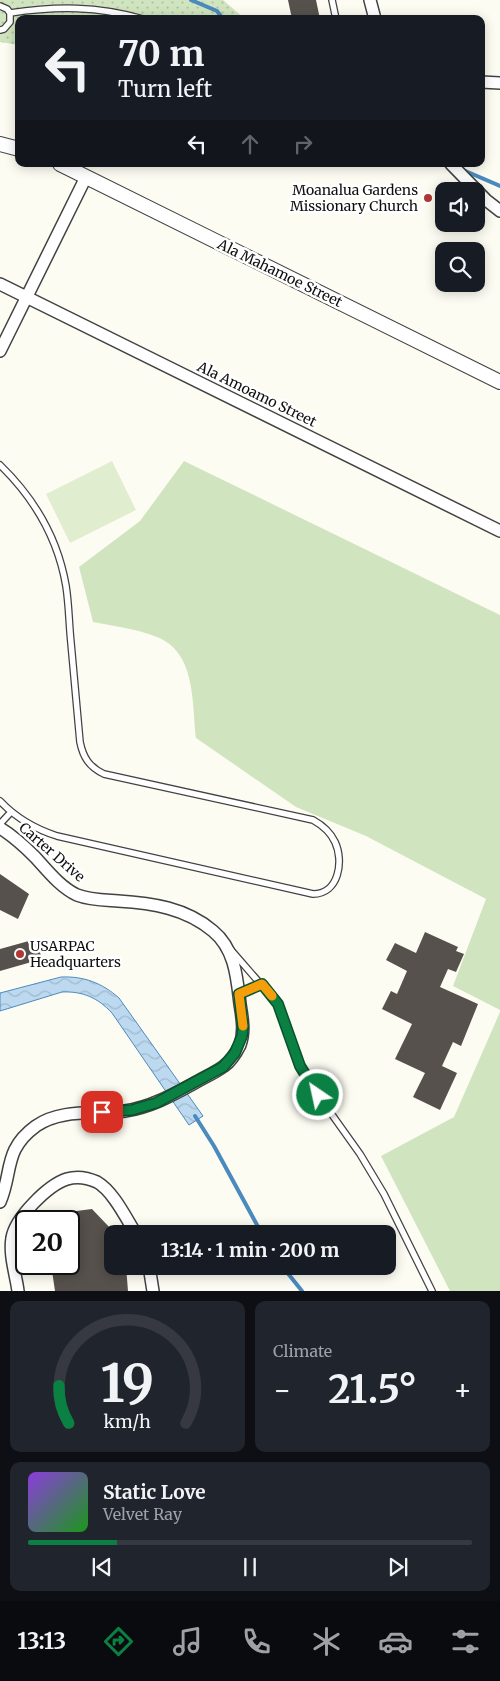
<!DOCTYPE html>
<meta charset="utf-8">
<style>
:root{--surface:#171b24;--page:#20242c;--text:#f1f3f6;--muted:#9ea1a6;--line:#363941;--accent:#0b8043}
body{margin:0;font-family:Merriweather,serif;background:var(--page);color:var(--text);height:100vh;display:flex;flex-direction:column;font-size:19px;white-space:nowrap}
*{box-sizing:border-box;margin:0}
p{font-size:16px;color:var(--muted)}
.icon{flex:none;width:28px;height:28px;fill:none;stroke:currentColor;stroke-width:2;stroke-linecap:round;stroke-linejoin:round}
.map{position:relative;height:1291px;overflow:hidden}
.side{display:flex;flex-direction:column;gap:10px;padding:10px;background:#0d0f14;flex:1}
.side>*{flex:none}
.banner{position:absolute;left:15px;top:15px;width:470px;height:152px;border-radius:10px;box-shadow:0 2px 12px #0003;background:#171b24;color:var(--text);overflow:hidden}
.fabs{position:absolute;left:435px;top:182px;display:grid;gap:10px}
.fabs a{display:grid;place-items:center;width:50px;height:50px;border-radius:10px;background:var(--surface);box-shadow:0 2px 12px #0003;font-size:25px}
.speed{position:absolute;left:15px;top:1210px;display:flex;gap:10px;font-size:25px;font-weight:700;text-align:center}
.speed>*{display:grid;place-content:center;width:65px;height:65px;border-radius:50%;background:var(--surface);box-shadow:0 2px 12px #0003;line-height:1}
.speed .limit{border:2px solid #111;border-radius:8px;background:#fff;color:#111}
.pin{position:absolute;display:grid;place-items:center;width:42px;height:42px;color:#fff;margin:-21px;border-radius:10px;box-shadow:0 2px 8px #0006}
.me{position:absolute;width:55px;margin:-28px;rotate:326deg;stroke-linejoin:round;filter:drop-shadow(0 0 4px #0008)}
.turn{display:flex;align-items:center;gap:18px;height:105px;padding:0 20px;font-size:22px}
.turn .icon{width:65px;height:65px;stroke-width:2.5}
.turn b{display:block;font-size:35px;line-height:42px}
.lanes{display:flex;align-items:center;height:48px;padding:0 20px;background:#0003;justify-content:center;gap:25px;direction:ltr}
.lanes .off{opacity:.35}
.big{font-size:38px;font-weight:700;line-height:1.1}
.side .tile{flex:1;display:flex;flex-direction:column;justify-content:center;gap:8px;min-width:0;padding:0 18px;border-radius:10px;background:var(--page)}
.side .dial{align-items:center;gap:0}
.dial svg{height:130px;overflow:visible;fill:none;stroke:var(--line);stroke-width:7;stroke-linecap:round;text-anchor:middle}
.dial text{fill:var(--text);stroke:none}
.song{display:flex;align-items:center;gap:15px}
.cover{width:60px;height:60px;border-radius:8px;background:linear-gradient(135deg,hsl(270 70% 55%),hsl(120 70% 35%))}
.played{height:5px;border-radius:2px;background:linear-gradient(90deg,var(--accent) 20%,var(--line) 20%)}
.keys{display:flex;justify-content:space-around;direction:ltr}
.heat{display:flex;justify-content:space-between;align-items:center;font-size:28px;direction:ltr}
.side .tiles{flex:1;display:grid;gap:10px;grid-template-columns:1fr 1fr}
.tile:last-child{grid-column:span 2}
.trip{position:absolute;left:104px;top:1225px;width:292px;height:50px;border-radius:10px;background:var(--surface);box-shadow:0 2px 12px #0003;font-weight:700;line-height:50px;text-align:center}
.tab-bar{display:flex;height:80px;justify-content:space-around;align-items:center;background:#090b0e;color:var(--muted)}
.tab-bar .icon{width:35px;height:35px}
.tab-bar .on{color:var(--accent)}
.tab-bar b{font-size:22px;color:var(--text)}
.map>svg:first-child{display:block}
.grass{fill:#d0e5bf}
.park{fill:url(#park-dots)}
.pitch{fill:#e1edcf}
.water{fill:url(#water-waves);stroke:#4b8abf}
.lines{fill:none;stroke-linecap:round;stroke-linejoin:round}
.stream{stroke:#4b8abf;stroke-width:4}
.building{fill:#56514c}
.service-casing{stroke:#424242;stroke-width:8}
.minor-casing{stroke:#424242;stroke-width:14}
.tertiary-casing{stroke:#424242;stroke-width:16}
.service{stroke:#fff;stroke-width:5.5}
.minor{stroke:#fff;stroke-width:11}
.tertiary{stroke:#fff;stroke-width:14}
.route-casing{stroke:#07532c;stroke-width:12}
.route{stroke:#0b8043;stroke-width:9}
.slow{stroke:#f59e0b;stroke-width:9}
.poi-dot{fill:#b03735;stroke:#fff;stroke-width:2}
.labels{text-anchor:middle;stroke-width:5;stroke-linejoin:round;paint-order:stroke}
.poi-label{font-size:14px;fill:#0f0f0f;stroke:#fff;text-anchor:end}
.street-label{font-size:14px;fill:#0f0f0f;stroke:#fff}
</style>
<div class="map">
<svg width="500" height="1291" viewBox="0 0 500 1291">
<defs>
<pattern id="park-dots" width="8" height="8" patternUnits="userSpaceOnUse" patternTransform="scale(1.25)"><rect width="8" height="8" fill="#d0e5bf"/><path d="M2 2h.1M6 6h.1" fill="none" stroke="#b1c3a3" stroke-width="1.8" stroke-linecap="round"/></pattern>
<pattern id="water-waves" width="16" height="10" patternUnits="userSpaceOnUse" patternTransform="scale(1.25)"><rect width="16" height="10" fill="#bcd9f0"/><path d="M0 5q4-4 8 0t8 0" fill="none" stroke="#a0b9cd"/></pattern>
</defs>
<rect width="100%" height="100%" fill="#fdfcf2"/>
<!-- grass -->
<path class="grass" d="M184 461 500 615V1010L453 986 486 899 366 836 296 807 196 738C192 703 196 652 157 637 137 629 114 626 93 622L79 567 140 521Z
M500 1012V1291H450L381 1156 454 1117Z"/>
<!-- park -->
<path class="park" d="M0 0H223L245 19H19V45L0 42Z"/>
<!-- pitch -->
<path class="pitch" d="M112 461 136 510 70 543 46 494Z"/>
<!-- water -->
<path class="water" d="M61 977C84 976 102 983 119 998L203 1116 189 1125 112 1013C98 998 83 991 62 992L0 1011V993Z"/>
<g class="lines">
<!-- stream -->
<path class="stream" d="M191 0 217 11 223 19
M463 170 500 186
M195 1116 214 1146 262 1234
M282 1266 302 1291"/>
</g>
<!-- building -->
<path class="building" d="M288 0H316L320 19H292Z
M0 874 29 894 18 919 0 910Z
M425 932 458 947 456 951 464 954 456 972 448 969 440 987 478 1004 461 1046 453 1042 442 1066 457 1073 440 1110 413 1097 425 1073 395 1059 412 1024 382 1009 391 991 397 994 407 971 386 960 395 943 416 953Z
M36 939 42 959 0 971V949Z
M92 1209 112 1230V1266H126L128 1291H55L51 1264H69V1221H45V1215Z"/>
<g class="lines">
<defs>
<path id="service" d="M332 0 336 19
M0 6 7 9 10 13C57 6 97 6 143 19
M0 30 4 29 10 22V13
M0 465C34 498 58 539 66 586 69 605 69 624 71 643 74 676 77 709 80 742 83 757 89 767 104 774L313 820C322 825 330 831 335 842 344 861 339 894 313 894L57 836C35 829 16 818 0 801
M0 824 11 812
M231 950 278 1004 303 1074 360 1154 384 1194 432 1291
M239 994 262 984"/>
<path id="minor" d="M370 0 375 19
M481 82 500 83
M451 164 486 200 500 211
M0 284 500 531
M0 351 86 177
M0 828C13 836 24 846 35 857 47 870 60 887 77 895 90 900 104 900 118 901 152 903 186 908 213 931 235 949 237 978 240 1004 242 1017 245 1031 240 1045 236 1053 231 1061 224 1066 216 1072 207 1076 198 1081 174 1094 152 1107 125 1111 95 1115 62 1108 36 1126 3 1150 13 1172 0 1202
M149 1266 153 1291
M18 1291C16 1275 9 1255 12 1238 15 1218 48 1185 67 1179 77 1176 88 1178 97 1182 113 1191 126 1218 136 1234"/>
<path id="tertiary" d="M0 144 19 149
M60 164 500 382"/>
</defs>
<!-- service casing -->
<use href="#service" class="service-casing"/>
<!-- minor casing -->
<use href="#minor" class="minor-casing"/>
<!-- tertiary casing -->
<use href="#tertiary" class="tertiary-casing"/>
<!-- service -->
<use href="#service" class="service"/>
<!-- minor -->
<use href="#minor" class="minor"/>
<!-- tertiary -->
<use href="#tertiary" class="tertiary"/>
</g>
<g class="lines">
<defs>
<path id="route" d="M102 1112 132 1110 156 1103 223 1067 235 1053 242 1036 243 1028 239 994 262 984 278 1004 300 1066 318 1095"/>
</defs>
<!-- route casing -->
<use href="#route" class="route-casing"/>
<!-- route -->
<use href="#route" class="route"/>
<!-- slow -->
<path class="slow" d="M243 1026 239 994 262 984 272 996"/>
</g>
<!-- markers -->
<g class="poi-dot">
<circle cx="428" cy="198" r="5"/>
<circle cx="20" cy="954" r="5"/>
</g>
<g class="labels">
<!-- poi labels -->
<g class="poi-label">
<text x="418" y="195">Moanalua Gardens<tspan x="418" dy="16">Missionary Church</tspan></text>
<text x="30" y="951" text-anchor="start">USARPAC<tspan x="30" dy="16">Headquarters</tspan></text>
</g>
<!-- street labels -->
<g class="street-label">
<text transform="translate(280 273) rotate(26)" y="5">Ala Mahamoe Street</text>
<text transform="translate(257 394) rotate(26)" y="5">Ala Amoamo Street</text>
<text transform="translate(52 852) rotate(41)" y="5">Carter Drive</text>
</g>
</g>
</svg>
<div class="fabs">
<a><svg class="icon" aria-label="sound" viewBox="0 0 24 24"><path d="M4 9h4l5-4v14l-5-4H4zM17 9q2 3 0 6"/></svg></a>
<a><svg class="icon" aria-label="search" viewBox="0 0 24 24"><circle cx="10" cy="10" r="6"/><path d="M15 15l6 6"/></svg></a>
</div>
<div class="speed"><div class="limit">20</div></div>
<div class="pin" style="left:102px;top:1112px;background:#d93025"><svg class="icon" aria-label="arrive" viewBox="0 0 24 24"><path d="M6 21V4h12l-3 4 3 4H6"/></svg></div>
<svg class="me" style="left:318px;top:1095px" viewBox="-20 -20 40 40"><circle r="17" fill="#0b8043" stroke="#fff" stroke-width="3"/><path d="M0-11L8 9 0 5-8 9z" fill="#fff"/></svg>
<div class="trip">13:14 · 1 min · 200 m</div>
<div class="banner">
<div class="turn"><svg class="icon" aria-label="left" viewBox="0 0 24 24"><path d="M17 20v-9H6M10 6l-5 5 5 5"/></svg><div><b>70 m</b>Turn left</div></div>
<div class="lanes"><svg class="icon" aria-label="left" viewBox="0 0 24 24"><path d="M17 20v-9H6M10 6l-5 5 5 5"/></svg><svg class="icon off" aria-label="ahead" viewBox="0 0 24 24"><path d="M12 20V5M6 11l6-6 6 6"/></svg><svg class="icon off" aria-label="right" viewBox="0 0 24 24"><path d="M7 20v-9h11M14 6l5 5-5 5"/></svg></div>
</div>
</div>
<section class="side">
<div class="tiles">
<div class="tile dial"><svg viewBox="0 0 100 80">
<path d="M14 69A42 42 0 1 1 86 69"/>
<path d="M14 69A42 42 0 0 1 8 46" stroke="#0b8043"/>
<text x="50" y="56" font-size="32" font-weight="700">19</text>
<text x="50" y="72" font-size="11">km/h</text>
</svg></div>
<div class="tile"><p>Climate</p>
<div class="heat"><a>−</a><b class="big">21.5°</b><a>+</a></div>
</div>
<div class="tile">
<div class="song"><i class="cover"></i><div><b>Static Love</b><p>Velvet Ray</p></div></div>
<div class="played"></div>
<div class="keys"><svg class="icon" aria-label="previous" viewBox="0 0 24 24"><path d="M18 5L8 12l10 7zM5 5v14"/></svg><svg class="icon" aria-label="pause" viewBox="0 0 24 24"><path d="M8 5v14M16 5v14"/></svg><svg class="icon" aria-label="next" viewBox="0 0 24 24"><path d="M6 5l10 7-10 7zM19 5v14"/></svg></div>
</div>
</div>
</section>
<nav class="tab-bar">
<b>13:13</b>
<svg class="icon on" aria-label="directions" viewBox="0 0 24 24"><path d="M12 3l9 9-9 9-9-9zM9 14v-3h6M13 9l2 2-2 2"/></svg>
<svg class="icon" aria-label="music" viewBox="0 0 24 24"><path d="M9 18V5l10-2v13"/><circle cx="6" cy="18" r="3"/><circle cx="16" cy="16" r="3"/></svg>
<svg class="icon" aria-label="phone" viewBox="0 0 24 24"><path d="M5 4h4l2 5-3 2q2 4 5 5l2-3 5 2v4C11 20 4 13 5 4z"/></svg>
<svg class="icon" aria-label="climate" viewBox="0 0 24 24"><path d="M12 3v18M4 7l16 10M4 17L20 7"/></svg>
<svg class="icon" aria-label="car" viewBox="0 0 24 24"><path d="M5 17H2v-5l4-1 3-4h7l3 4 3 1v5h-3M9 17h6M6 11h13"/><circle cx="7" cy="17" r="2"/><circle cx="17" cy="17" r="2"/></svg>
<svg class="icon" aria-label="filters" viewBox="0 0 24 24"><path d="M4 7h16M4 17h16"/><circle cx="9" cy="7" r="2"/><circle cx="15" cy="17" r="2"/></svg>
</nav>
